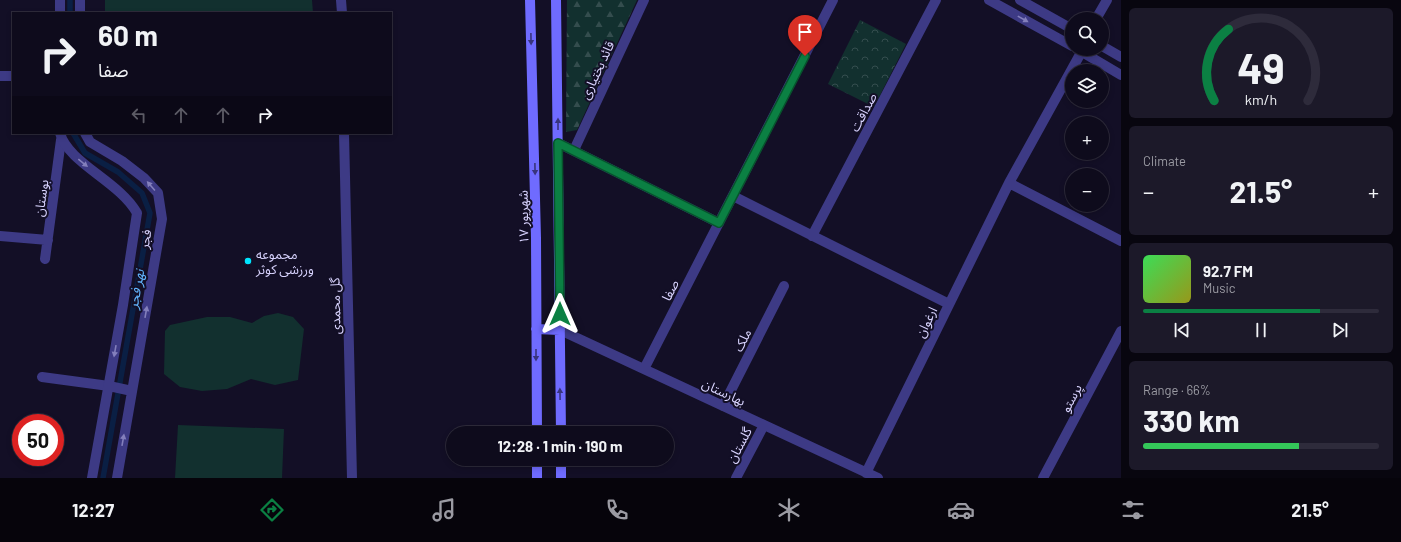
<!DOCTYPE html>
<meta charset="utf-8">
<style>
:root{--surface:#0e0b1c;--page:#1c1929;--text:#f1f3f6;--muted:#9b9ba3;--line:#2e2b3b;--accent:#0b8043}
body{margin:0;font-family:Barlow,"Noto Sans Arabic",sans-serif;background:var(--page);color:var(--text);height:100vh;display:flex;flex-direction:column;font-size:15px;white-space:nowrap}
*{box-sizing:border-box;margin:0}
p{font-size:13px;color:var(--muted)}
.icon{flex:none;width:22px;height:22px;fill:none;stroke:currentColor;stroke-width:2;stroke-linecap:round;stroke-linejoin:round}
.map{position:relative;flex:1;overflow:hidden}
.sheet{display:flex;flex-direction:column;gap:8px;padding:8px;background:#08060f;width:280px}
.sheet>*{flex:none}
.hud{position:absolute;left:12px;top:12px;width:380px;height:122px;border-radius:0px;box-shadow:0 2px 6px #0003,0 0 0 1px var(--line);background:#0e0b1c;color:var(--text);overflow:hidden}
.buttons{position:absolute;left:1065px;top:12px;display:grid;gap:8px}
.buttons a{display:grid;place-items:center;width:44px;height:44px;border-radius:50%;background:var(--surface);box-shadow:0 2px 6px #0003,0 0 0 1px var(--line);font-size:20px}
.speed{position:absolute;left:12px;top:414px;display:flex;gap:8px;font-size:20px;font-weight:700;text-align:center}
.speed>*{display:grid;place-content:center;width:52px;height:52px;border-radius:50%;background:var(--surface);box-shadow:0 2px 6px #0003,0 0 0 1px var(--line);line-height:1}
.speed .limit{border:6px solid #d22;background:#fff;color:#111}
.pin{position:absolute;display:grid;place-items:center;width:34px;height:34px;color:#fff;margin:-41px -17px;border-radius:50% 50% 50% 0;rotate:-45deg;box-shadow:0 0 4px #0007}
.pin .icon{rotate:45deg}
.me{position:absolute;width:44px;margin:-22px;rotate:0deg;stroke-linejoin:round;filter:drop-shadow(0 0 3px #0008)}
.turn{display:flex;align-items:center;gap:14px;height:84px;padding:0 20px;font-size:18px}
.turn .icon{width:52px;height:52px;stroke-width:2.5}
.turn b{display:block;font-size:28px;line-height:34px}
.lanes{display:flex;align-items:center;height:38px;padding:0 20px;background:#0003;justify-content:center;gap:20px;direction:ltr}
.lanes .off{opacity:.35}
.big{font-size:30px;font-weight:700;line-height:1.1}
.sheet .card{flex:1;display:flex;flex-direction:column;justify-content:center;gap:6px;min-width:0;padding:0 14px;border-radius:6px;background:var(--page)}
.sheet .dial{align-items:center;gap:0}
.dial svg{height:104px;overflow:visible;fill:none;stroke:var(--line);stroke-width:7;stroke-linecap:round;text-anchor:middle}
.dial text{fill:var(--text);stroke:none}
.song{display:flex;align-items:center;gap:12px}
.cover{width:48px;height:48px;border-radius:6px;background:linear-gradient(135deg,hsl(130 70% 55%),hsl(60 70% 35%))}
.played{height:4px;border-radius:2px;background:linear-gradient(90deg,var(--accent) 75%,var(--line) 75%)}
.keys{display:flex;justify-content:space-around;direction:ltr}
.heat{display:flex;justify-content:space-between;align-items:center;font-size:22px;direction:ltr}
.charge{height:6px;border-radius:3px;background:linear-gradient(90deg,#34c759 66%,var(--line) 0)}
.trip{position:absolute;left:446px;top:426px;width:228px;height:40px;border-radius:20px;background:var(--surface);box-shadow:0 2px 6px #0003,0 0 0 1px var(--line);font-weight:700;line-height:40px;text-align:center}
.tabs{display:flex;height:64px;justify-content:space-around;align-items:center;background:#06040b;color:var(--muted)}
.tabs .icon{width:28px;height:28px}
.tabs .selected{color:var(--accent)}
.tabs b{font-size:18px;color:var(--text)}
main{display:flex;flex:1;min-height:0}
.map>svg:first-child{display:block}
.forest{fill:url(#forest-firs)}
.park{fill:url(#park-crowns)}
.pitch{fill:#12302f}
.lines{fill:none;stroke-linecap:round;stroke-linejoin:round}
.stream{stroke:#0a1f44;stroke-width:5.5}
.minor{stroke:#3d3a85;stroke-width:10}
.tertiary{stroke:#3d3a85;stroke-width:10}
.secondary{stroke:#6f6bff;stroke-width:10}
.oneway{fill:#837fbc}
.oneway2{fill:#38347d}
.route-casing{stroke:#07532c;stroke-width:10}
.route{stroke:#0b8043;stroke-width:7}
.poi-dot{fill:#00e5ff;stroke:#130f26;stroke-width:1.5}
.labels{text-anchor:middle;stroke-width:4;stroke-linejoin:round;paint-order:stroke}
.street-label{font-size:13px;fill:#d9d4ff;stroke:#130f26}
.poi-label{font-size:13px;fill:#d9d4ff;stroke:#130f26;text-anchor:start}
.water-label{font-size:14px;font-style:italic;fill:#62b6ff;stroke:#130f26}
</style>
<main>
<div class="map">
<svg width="1121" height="478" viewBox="0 0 1121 478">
<defs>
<pattern id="forest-firs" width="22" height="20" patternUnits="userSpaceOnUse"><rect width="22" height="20" fill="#12302f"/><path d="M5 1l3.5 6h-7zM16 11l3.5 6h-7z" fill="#344d4e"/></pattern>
<pattern id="park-crowns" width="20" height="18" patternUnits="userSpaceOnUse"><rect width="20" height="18" fill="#12302f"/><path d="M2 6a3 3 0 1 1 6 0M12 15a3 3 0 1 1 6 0" fill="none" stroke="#344d4e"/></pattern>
</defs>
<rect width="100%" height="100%" fill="#130f26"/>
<!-- forest -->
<path class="forest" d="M567 0H637L577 130 566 132Z"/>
<!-- park -->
<path class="park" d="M860 20 906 44 874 107 828 84Z"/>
<!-- pitch -->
<path class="pitch" d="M105 0H312L313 13H105Z
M278 313 293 317 304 329 298 380 275 385 251 379 227 389 202 391 180 387 164 374 165 331 170 325 207 317H230L252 323 264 316Z
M178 425 284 429 282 478H175Z"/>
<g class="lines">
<!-- stream -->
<path class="stream" d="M70 13V0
M73 133 85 153 118 172 142 193 150 213 103 478"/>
<!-- minor -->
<path class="minor" d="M341 0 342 13
M1096 19 1107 0
M0 76H13
M344 133 352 478
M558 143 719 223
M574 150 644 0
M1009 183 1121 241
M733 196 949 304
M0 236 48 240
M812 236 936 0
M45 259 61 140
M560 330 878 478
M644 369 833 0
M42 377 109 386
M723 406 784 286
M866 473 1009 183 1083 49
M736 478 764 425
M1043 478 1121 331"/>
<!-- tertiary -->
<path class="tertiary" d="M989 0 1072 46
M1020 0 1072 29
M60 13V0
M80 13V0
M1102 46 1121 57
M1077 49 1121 75
M60 133C68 163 119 181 137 213L123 305 92 478
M85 133 90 142 122 161 144 178 158 193 162 219 117 478
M109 386 132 391"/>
<!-- secondary -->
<path class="secondary" d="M530 0 536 238 537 433
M556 0 561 433
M536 329 560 330
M537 459V478
M561 459V478"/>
</g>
<!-- one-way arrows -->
<defs><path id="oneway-solid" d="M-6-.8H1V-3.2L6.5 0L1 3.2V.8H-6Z"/></defs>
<g class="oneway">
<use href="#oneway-solid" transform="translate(1023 19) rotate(29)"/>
<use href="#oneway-solid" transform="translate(83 163) rotate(39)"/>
<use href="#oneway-solid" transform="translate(151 186) rotate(-131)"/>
<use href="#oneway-solid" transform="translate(146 312) rotate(-80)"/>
<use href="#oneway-solid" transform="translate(115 351) rotate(100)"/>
<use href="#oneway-solid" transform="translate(123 440) rotate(-80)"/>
</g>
<g class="oneway2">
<use href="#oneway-solid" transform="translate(531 39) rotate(89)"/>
<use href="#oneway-solid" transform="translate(558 124) rotate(-90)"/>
<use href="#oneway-solid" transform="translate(535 169) rotate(89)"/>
<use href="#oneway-solid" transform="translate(536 355) rotate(90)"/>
<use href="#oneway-solid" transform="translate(560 394) rotate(-91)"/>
</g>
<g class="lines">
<defs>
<path id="route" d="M560 314 558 143 719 223 805 56"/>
</defs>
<!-- route casing -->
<use href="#route" class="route-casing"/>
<!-- route -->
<use href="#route" class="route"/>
</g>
<!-- markers -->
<circle class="poi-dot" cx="248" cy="261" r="4"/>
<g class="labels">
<!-- street labels -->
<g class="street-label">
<text transform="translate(597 70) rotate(-65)" y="5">قائد بختیاری</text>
<text transform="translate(863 112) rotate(-62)" y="5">صداقت</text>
<text transform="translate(41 198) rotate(-82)" y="5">بوستان</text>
<text transform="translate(523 217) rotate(-91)" y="5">۱۷ شهریور</text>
<text transform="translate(145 239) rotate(-80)" y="5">فجر</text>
<text transform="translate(670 290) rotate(-63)" y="5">صفا</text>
<text transform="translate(335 306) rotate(-91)" y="5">گل محمدی</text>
<text transform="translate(926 322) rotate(-64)" y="5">ارغوان</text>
<text transform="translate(742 340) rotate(-63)" y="5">ملک</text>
<text transform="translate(724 392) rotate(25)" y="5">بهارستان</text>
<text transform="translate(1071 398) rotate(-62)" y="5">پرستو</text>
<text transform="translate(739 445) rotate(-62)" y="5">گلستان</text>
</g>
<!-- poi labels -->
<g class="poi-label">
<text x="256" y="259">مجموعه<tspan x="256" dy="15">ورزشی کوثر</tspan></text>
</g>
<!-- water labels -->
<g class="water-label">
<text transform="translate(136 289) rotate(-80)" y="5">نهر فجر</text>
</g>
</g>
</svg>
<div class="buttons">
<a><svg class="icon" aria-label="search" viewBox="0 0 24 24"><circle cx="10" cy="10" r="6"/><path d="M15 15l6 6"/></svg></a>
<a><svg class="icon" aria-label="layers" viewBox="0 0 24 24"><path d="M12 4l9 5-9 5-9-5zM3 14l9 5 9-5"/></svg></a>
<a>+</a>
<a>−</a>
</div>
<div class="speed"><div class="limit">50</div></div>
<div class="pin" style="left:805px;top:56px;background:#d93025"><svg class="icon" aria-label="arrive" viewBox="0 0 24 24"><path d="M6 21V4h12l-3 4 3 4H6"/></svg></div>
<svg class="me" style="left:560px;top:314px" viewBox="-20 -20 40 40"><path d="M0-17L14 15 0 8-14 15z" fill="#0b8043" stroke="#fff" stroke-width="4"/></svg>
<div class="trip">12:28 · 1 min · 190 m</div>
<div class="hud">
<div class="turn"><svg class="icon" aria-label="right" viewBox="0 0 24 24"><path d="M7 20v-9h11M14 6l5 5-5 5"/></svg><div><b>60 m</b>صفا</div></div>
<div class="lanes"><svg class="icon off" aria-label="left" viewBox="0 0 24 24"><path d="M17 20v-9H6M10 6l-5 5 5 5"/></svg><svg class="icon off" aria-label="ahead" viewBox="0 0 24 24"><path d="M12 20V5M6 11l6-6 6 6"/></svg><svg class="icon off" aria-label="ahead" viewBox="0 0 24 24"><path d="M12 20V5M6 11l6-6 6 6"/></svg><svg class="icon" aria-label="right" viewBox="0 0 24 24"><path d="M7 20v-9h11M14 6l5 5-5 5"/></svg></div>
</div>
</div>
<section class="sheet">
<div class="card dial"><svg viewBox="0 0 100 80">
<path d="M14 69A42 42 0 1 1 86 69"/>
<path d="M14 69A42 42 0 0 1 25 14" stroke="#0b8043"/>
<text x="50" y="56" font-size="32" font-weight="700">49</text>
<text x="50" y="72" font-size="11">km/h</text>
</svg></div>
<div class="card"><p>Climate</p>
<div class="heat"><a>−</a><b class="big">21.5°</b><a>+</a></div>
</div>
<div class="card">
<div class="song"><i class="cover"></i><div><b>92.7 FM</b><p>Music</p></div></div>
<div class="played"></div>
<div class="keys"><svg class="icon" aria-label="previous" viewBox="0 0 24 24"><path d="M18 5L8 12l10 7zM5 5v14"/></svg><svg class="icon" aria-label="pause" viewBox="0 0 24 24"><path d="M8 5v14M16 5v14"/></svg><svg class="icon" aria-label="next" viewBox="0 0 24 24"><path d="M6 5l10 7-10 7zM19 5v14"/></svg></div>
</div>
<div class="card"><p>Range · 66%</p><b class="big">330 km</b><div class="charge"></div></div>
</section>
</main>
<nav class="tabs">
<b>12:27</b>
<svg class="icon selected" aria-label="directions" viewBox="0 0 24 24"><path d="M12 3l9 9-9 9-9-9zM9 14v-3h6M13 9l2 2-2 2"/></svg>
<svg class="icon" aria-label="music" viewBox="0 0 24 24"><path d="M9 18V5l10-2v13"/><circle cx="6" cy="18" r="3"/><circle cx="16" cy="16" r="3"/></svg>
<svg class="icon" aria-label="phone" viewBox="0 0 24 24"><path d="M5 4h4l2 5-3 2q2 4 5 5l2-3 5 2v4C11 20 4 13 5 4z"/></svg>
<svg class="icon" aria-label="climate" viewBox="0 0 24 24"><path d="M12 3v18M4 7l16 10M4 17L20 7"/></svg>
<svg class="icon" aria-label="car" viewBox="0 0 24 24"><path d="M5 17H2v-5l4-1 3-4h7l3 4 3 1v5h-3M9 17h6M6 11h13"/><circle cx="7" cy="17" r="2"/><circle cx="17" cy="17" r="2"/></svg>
<svg class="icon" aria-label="filters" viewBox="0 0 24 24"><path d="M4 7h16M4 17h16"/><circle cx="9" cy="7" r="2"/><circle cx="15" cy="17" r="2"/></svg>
<b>21.5°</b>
</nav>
